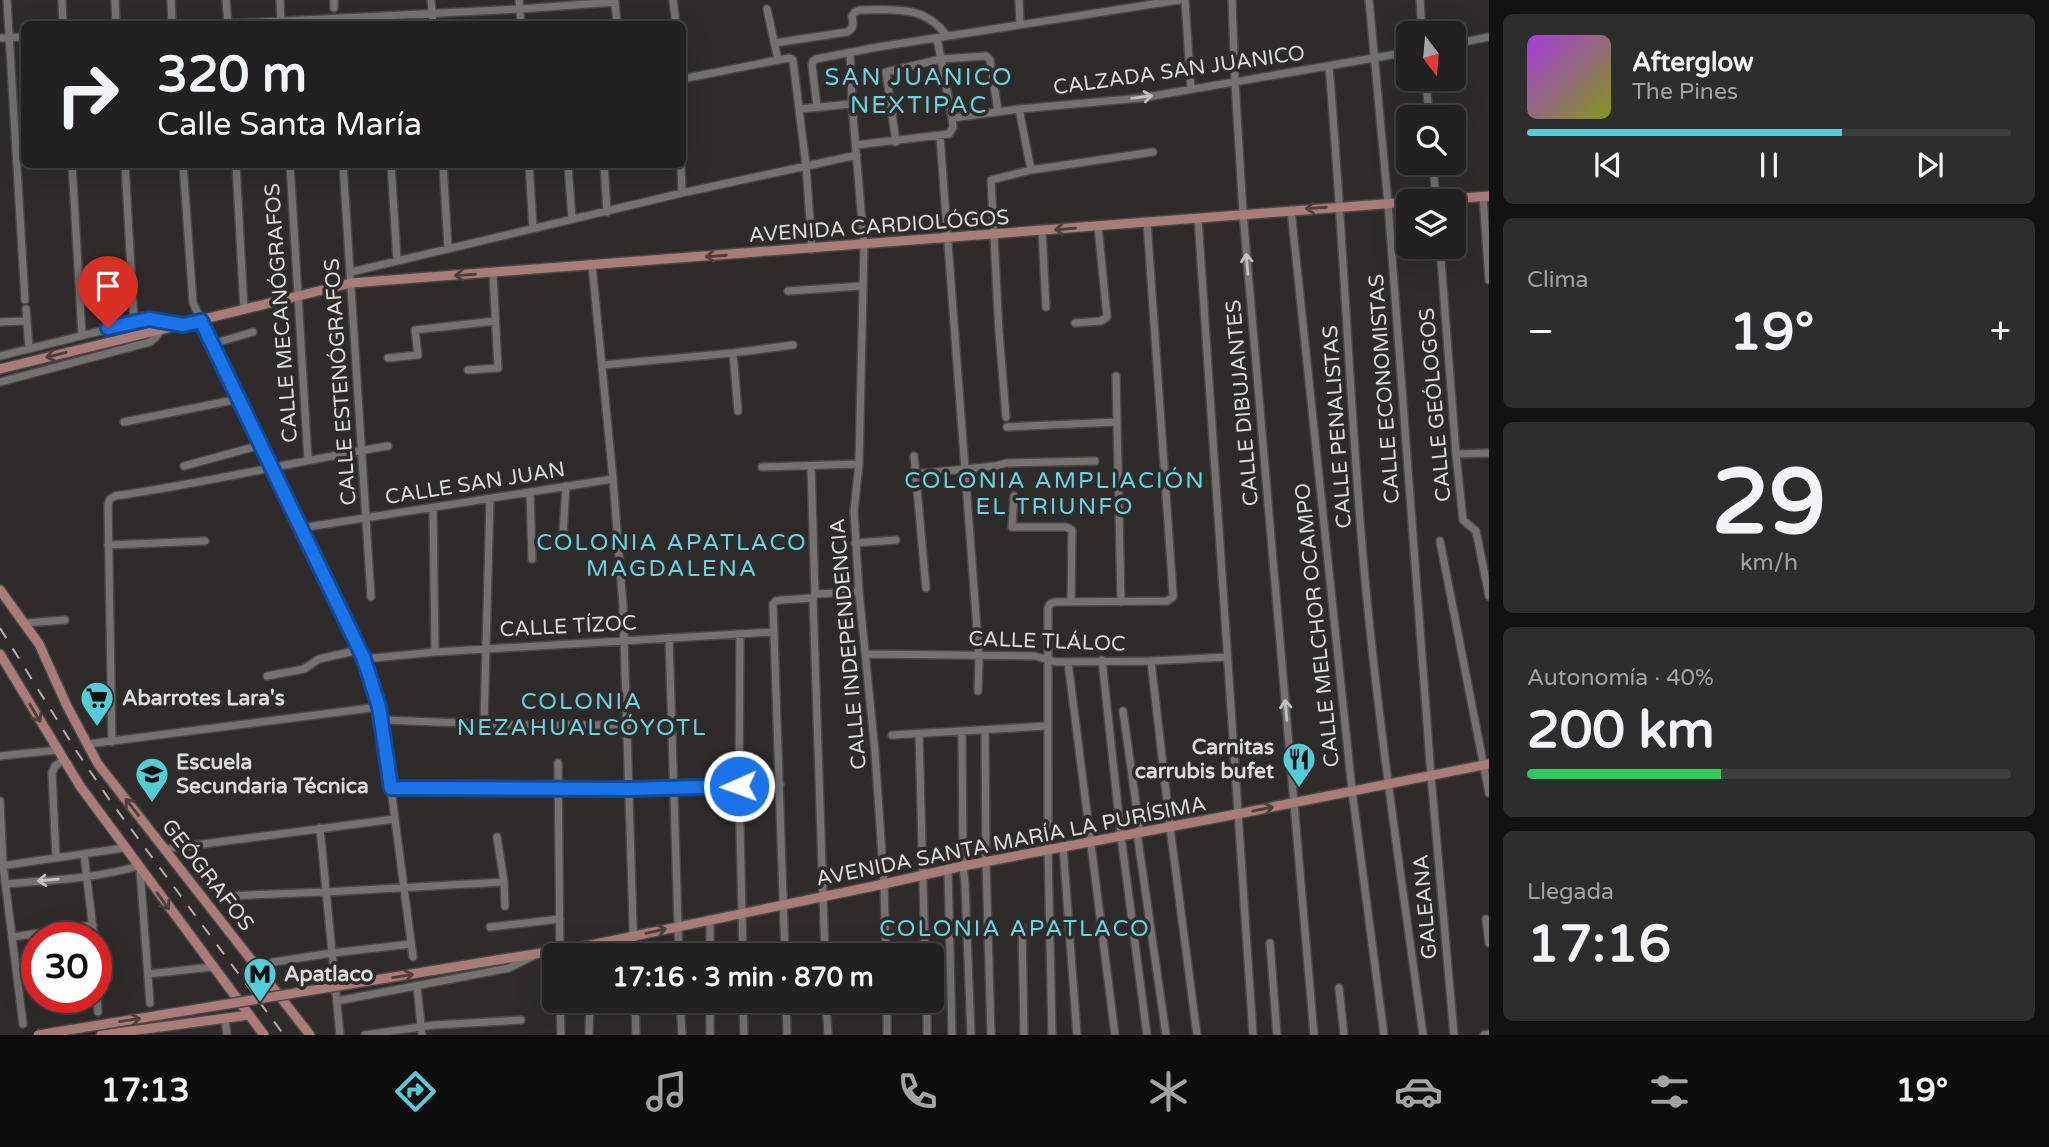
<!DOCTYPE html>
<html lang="es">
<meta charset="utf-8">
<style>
:root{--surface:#222020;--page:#2e2d2d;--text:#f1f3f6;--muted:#a2a3a5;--line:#3f3e3e;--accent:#52ccd5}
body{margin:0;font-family:"Varela Round",sans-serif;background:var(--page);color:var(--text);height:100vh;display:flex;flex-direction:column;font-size:26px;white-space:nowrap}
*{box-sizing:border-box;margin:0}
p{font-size:23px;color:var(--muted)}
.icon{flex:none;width:38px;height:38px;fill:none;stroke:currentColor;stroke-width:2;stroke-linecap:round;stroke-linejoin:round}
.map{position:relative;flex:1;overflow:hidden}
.drawer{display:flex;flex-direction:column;gap:14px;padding:14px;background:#131212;width:560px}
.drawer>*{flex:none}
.guide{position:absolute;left:21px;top:21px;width:665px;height:147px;border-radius:10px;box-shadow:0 7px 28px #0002,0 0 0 2px var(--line);background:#222020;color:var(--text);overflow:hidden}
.needle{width:46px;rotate:164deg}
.buttons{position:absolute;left:1396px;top:21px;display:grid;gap:14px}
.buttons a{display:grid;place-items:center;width:70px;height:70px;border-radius:10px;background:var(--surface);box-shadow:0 7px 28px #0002,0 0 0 2px var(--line);font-size:35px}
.speed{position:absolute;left:21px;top:922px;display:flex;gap:14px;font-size:35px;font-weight:700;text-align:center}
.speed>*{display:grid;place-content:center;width:91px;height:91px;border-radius:50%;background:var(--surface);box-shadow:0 7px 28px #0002,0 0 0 2px var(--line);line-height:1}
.speed .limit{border:10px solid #d22;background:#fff;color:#111}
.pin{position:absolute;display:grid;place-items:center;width:60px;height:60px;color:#fff;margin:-72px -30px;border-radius:50% 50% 50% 0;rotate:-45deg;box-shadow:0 0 7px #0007}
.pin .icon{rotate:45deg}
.me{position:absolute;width:77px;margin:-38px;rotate:268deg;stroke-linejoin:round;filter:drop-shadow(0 0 5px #0008)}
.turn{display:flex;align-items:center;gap:24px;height:147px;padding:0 21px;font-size:32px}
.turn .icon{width:91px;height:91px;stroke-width:2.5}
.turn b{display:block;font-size:49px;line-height:60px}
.big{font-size:52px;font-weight:700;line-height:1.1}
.drawer .card{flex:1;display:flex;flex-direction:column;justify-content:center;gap:10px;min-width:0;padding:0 24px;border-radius:10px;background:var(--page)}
.drawer .dial{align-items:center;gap:0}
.dial b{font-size:91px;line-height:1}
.song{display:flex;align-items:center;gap:21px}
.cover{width:84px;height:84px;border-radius:10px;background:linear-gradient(135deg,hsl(280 70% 55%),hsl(70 70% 35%))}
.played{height:7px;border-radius:4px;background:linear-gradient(90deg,var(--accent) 65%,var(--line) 65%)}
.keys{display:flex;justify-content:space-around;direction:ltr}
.heat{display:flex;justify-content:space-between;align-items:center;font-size:38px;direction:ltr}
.charge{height:10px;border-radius:5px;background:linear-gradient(90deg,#34c759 40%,var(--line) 0)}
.trip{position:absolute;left:542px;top:943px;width:402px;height:70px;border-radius:10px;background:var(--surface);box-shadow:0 7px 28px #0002,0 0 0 2px var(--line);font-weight:700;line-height:70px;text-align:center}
.tabs{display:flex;height:112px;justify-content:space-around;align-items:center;background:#0e0d0d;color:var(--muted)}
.tabs .icon{width:49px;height:49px}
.tabs .on{color:var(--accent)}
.tabs b{font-size:32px;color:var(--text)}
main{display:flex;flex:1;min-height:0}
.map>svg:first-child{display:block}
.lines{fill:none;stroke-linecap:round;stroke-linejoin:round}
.minor-casing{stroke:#494747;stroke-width:10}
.major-casing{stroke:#494747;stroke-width:12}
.minor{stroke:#757171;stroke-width:7}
.major{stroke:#a97b79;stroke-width:9}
.rail{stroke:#b1afaf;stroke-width:2;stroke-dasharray:12 12;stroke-linecap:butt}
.major-bridge-casing{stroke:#494747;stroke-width:12;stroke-linecap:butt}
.major-bridge{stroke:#a97b79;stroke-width:9}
.oneway{stroke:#c2c0c0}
.oneway2{stroke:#4d3f3e}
.route-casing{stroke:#114b97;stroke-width:18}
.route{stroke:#1a73e8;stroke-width:12}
.labels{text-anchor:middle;stroke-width:7;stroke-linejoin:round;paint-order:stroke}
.street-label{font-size:21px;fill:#dcdada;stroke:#2e2b2a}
.poi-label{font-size:21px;font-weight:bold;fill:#dcdada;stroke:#2e2b2a;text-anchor:start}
.neighbourhood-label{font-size:23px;letter-spacing:2px;fill:#68d4dd;stroke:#2e2b2a}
.quarter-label{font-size:24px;letter-spacing:2px;fill:#68d4dd;stroke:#2e2b2a}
</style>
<main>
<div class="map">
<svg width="1489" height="1035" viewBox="0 0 1489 1035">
<rect width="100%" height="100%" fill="#2e2b2a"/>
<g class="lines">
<defs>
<path id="minor" d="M7 0 25 300
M62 0 63 24
M115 0 116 24
M171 0 172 24
M226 0 228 24
M280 0 281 24
M334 0V8
M431 0 433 24
M519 0 521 24
M673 0 676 24
M1019 0 1020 24
M1185 0 1191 89
M1232 0 1235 82 1243 213 1314 1035
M1369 0 1388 203 1431 776 1454 1035
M1420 0 1422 33
M767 9 778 60
M222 24 520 9 615 2 617 24
M0 38 24 37
M775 43 847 32C855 28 853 23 852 16L855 12 860 10C894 10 924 4 947 36
M1454 44 1489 37
M850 52 852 104 864 245 859 464 854 511 859 592 875 752 884 884 886 956
M1329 66C1343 230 1349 394 1363 557 1377 717 1401 876 1423 1035
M682 79 778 60 789 58 793 60 806 166 812 249
M1426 79 1429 117
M817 107 812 65 813 61 816 59 878 47 1179 0
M800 109 891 100
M1019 109 1031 170
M952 118 1019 109 1141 98 1409 52
M940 137 979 656 978 691
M896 142 886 72 941 59 986 56 990 60 998 111
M856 145 949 134 953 127 952 118 937 38
M1433 163 1436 201
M72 164 82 335
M125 164 134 322
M183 164 193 303 364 659 382 720 413 957
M236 164 244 310
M290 164 308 460
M343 164 371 597
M391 164 397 260
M443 164 448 248
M529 164 533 228
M568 164 572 219
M604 164 607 212
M681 164 682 193
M1483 197 1489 280
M1291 210 1352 790 1384 1035
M1198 218 1253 1035
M1042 231 1046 307
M1440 247 1456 454 1463 520 1476 531 1489 596
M592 265 613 479 623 606 634 956
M351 272 682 193 857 155
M788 291 862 286
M26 309 29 348
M0 322 26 321
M1075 323 1101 321 1107 317 1098 226
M212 344 253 332
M733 353 738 411
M0 356 149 319 179 324
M388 358 418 355 415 330 495 321
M602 365 733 353 793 345
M468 370 498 368 493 273
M1116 376 1121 602
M0 382 150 342 156 337 160 331
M1006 417 999 332 991 180 1031 170 1153 152
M124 422 239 399
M1007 427 1117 422
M1456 454 1489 453
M914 456 926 588
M184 466 261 445
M811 466 815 594 813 598 825 956
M762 467 859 464
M916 474 995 466 1007 463 1095 461
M530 492 532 559
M1014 496 1012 527H1066L1072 530 1071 602
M433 508 435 652
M301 528 613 479
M563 534 566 486
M1440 541 1489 793
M855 543 896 540
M108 545 205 541
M815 594 859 592
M26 623 65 620
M740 634 739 786 743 956
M669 638 679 956
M866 654 1035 656 1056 662 1151 661 1227 657
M364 659 435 652 774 632
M1102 660 1121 836 1147 1035
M1151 661 1171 835 1197 1035
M1068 662 1115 1035
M267 676 304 669 319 659 359 650
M1123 711 1140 832
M382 720 520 725H628
M484 723 490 499
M985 731 986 862 991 1035
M962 732 963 866 965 884 971 1035
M919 734 925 956
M892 735 1047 726
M112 742 108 505 110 499 115 496C207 483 297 461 388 446
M88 744 379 707
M0 756 58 750
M558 763 560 956
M391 788 628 789 780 785
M0 801 3 865 23 1024
M320 828 340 1035
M1137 833 1166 1035
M497 837 504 882 505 906
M1063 846 1077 1035
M165 849 395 819
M84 854 94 938
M56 858 52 773 55 766 64 760
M0 866 124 848
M140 870 150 1003
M948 870 952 1035
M6 884C49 880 95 879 138 866
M224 896 326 892 504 882
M710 919V956
M1486 919 1489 943
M490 927 560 919
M1022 927 1024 1035
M13 937 93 925
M1270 943 1277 1035
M785 956 773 604 776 601 781 600 813 598
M273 962 332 953 411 944
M148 974 212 967
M96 982 98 1012
M417 986 422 1035
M1339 988 1344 1035
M337 1001 509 968 533 956
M560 1001 561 1035
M635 1001 636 1035
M680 1001 682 1035
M710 1001V1035
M743 1001 744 1035
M786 1001 787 1035
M826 1001 828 1035
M887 1001V1035
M927 1001V1035
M225 1019 227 1035
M365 1035 434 1025 521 1020
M589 1035 590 1001
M1052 1035 1048 849V608L1050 604 1055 602 1167 601 1173 597V594L1147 222
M1484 1035 1489 1034"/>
<path id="major" d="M1424 201 1489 196
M0 369 351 283 1409 202
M0 590 39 644 67 706 98 764 310 1035
M0 654 80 786 264 1035
M497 960 591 945 884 884 963 866 1237 814 1489 764
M101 1035 249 1015"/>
</defs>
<!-- minor casing -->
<use href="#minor" class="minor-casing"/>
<!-- major casing -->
<use href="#major" class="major-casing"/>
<!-- minor -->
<use href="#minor" class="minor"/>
<!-- major -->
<use href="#major" class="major"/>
<!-- rail -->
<path class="rail" d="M0 628 77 752 111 802 284 1035"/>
<defs>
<path id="major-bridge" d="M38 1035 497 960"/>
</defs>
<!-- major-bridge casing -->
<use href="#major-bridge" class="major-bridge-casing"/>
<!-- major-bridge -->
<use href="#major-bridge" class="major-bridge"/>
</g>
<!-- one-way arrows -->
<defs><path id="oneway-shaft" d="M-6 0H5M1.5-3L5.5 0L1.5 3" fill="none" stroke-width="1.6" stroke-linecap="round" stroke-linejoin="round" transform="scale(1.75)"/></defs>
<g class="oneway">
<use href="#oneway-shaft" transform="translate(1142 97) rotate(-7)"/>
<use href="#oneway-shaft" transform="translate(1247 264) rotate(-95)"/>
<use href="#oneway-shaft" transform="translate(1286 710) rotate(-95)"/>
<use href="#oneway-shaft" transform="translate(48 880) rotate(175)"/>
</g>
<g class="oneway2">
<use href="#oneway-shaft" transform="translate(1316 208) rotate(176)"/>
<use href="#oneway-shaft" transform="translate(1065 229) rotate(175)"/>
<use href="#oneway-shaft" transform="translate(716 256) rotate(176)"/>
<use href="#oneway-shaft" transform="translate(465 275) rotate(176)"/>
<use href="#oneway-shaft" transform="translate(56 355) rotate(166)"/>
<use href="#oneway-shaft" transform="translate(35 713) rotate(59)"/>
<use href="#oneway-shaft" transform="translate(132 807) rotate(-128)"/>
<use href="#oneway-shaft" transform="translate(1263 809) rotate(-12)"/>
<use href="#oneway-shaft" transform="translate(163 901) rotate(54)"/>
<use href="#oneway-shaft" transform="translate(656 931) rotate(-13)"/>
<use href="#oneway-shaft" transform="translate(403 976) rotate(-9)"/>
<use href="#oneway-shaft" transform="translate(130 1020) rotate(-9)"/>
</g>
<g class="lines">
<defs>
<path id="route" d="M108 328 149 319 183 325 201 321 364 659 379 707 391 788 628 789 739 786"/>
</defs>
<!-- route casing -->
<use href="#route" class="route-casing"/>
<!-- route -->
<use href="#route" class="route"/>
</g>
<!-- icons -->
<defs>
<symbol id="supermarket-pin" viewBox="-11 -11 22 30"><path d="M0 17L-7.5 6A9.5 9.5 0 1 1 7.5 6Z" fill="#52ccd5" stroke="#2e2b2a"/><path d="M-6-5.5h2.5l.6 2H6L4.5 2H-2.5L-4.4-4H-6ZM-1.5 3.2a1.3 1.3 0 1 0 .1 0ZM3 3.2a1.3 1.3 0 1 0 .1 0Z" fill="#111"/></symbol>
<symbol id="restaurant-pin" viewBox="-11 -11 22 30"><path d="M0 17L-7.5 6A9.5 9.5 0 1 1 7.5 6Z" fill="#52ccd5" stroke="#2e2b2a"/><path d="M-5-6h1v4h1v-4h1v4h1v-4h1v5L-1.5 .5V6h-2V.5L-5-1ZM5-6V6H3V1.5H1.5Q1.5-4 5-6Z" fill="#111"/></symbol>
<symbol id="school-pin" viewBox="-11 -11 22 30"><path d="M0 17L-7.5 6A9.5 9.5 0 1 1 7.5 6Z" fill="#52ccd5" stroke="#2e2b2a"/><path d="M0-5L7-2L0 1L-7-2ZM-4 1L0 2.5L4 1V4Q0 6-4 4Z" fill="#111"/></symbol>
<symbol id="metro-pin" viewBox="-11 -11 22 30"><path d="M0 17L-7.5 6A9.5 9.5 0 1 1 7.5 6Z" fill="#52ccd5" stroke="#2e2b2a"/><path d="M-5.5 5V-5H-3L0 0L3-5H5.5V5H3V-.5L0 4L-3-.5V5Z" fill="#111"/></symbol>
</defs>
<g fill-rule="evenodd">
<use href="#supermarket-pin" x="78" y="679" width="38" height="52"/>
<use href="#restaurant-pin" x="1280" y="740" width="38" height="52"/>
<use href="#school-pin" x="133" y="755" width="38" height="52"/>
<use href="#metro-pin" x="241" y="955" width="38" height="52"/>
</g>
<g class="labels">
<!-- street labels -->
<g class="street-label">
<text transform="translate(1179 70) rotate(-8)" y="7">CALZADA SAN JUANICO</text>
<text transform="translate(879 226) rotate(-4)" y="7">AVENIDA CARDIOLÓGOS</text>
<text transform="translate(281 313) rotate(-94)" y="7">CALLE MECANÓGRAFOS</text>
<text transform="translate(340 382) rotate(-94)" y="7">CALLE ESTENÓGRAFOS</text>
<text transform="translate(1384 389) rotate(-94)" y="7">CALLE ECONOMISTAS</text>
<text transform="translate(1242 403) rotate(-95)" y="7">CALLE DIBUJANTES</text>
<text transform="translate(1435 405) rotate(-95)" y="7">CALLE GEÓLOGOS</text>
<text transform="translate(1337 427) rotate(-94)" y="7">CALLE PENALISTAS</text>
<text transform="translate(475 483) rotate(-9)" y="7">CALLE SAN JUAN</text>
<text transform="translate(1317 625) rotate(-96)" y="7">CALLE MELCHOR OCAMPO</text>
<text transform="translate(568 626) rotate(-3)" y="7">CALLE TÍZOC</text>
<text transform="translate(1047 641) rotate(2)" y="7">CALLE TLÁLOC</text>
<text transform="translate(848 644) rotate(-95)" y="7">CALLE INDEPENDENCIA</text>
<text transform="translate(1011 841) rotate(-11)" y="7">AVENIDA SANTA MARÍA LA PURÍSIMA</text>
<text transform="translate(208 875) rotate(52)" y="7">GEÓGRAFOS</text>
<text transform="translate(1425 907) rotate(-95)" y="7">GALEANA</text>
</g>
<!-- poi labels -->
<g class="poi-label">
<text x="122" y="705">Abarrotes Lara's</text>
<text x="1274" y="754" text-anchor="end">Carnitas<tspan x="1274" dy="24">carrubis bufet</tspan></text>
<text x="176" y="769">Escuela<tspan x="176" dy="24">Secundaria Técnica</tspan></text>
<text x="284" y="981">Apatlaco</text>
</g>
<!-- neighbourhood labels -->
<g class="neighbourhood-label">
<text x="1055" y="488">COLONIA AMPLIACIÓN<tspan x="1055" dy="26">EL TRIUNFO</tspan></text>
<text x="672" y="550">COLONIA APATLACO<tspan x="672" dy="26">MAGDALENA</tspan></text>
<text x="582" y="709">COLONIA<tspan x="582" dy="26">NEZAHUALCÓYOTL</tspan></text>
<text x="1015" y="936">COLONIA APATLACO</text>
</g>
<!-- quarter labels -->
<g class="quarter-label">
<text x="919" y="85">SAN JUANICO<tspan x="919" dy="28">NEXTIPAC</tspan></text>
</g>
</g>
</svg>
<div class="buttons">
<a><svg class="needle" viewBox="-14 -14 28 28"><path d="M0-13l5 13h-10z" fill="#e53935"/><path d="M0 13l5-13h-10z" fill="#a2a3a5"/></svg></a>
<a><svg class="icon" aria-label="search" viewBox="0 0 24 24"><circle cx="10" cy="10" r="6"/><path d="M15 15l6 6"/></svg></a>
<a><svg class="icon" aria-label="layers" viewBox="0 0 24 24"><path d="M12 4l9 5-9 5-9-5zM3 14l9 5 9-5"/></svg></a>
</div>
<div class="speed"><div class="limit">30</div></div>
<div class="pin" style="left:108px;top:328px;background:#d93025"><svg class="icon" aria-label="arrive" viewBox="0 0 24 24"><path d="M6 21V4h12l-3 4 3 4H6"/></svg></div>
<svg class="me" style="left:739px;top:786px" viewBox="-20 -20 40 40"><circle r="17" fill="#1a73e8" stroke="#fff" stroke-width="3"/><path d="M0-11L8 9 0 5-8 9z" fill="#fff"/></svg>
<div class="trip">17:16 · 3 min · 870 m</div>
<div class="guide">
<div class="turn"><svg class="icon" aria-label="right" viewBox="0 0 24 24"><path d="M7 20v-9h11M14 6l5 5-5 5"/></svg><div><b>320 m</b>Calle Santa María</div></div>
</div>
</div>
<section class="drawer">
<div class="card">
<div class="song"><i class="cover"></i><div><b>Afterglow</b><p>The Pines</p></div></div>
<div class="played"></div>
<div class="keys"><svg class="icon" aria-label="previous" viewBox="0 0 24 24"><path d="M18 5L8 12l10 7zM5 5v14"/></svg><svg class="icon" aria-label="pause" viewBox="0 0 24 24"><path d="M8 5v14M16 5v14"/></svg><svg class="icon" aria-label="next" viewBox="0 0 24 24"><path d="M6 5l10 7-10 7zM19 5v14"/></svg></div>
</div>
<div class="card"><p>Clima</p>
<div class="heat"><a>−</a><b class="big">19°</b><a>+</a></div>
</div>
<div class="card dial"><b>29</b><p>km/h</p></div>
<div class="card"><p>Autonomía · 40%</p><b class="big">200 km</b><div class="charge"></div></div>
<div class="card"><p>Llegada</p><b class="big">17:16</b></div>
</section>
</main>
<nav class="tabs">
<b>17:13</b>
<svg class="icon on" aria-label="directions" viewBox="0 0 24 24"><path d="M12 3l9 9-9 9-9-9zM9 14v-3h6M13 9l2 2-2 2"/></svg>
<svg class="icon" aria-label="music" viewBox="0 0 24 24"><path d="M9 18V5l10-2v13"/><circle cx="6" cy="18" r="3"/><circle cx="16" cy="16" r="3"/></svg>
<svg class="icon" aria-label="phone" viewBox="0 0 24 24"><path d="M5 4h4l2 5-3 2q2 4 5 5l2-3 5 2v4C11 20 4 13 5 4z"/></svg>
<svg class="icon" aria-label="climate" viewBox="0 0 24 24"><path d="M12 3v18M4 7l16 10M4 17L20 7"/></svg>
<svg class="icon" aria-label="car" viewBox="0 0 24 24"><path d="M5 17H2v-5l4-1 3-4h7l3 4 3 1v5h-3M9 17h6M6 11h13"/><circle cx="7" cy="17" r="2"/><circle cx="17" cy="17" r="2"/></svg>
<svg class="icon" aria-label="filters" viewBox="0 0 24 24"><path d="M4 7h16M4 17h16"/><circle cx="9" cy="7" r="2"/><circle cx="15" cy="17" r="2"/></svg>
<b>19°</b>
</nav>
